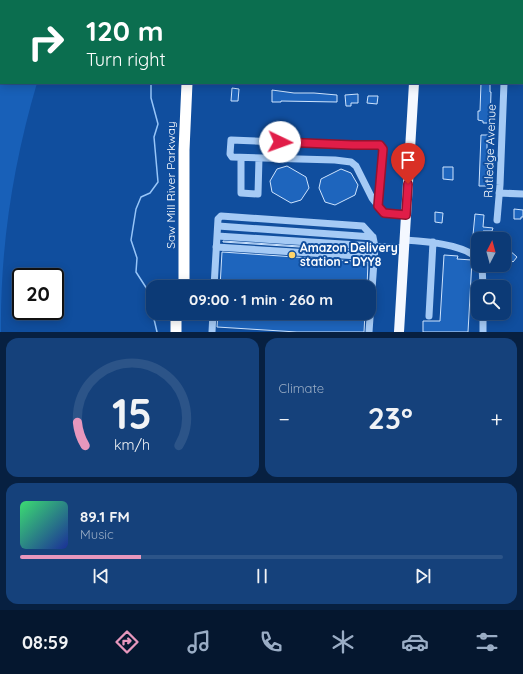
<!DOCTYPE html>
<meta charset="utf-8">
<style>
:root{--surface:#0c3a76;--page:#15417b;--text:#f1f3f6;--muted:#9aadc5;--line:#2c5488;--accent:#e797bd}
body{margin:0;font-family:Quicksand,sans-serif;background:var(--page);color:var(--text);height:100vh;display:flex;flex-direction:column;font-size:15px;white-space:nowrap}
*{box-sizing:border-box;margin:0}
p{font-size:13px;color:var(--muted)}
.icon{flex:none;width:22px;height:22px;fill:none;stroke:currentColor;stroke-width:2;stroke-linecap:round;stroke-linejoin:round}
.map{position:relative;height:332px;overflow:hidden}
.drawer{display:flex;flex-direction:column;gap:6px;padding:6px;background:#072041;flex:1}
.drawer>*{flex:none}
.hud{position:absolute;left:0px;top:0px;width:523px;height:84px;box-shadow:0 2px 10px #0003,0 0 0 1px var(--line);background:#0b6e4f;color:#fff;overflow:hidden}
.needle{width:26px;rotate:6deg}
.buttons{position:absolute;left:471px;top:232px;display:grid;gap:8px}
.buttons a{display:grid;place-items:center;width:40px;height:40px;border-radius:8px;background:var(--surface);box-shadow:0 2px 10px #0003,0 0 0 1px var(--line);font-size:20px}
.speed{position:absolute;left:12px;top:268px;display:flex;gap:8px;font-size:20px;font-weight:700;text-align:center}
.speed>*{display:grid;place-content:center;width:52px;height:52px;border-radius:50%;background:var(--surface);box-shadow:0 2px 10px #0003,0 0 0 1px var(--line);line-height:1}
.speed .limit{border:2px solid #111;border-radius:6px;background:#fff;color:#111}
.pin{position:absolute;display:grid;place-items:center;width:34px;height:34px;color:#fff;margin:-41px -17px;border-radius:50% 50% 50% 0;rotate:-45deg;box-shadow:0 0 4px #0007}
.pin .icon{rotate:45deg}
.me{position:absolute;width:44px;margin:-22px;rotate:93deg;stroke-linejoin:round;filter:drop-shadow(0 0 3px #0008)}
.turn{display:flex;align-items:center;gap:14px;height:84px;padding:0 20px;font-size:18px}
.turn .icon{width:52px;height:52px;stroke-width:2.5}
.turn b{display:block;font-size:28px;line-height:34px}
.big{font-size:30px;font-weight:700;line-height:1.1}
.drawer .card{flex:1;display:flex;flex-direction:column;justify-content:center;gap:6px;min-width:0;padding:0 14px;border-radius:12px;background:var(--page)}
.drawer .dial{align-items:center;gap:0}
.dial svg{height:104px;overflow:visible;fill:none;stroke:var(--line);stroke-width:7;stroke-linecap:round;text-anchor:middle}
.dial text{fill:var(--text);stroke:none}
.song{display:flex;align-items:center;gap:12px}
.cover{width:48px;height:48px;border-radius:6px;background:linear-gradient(135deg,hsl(140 70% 55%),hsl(230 70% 35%))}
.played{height:4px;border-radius:2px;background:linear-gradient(90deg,var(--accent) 25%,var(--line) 25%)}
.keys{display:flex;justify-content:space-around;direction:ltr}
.heat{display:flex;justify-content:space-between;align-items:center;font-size:22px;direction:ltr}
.drawer .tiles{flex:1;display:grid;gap:6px;grid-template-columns:1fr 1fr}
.card:last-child{grid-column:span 2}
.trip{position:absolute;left:146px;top:280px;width:230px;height:40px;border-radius:12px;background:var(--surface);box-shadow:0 2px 10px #0003,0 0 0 1px var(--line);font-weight:700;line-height:40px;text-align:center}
.tab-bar{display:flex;height:64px;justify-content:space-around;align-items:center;background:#05172f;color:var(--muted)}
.tab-bar .icon{width:28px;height:28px}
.tab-bar .current{color:var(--accent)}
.tab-bar b{font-size:18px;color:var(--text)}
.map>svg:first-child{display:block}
.green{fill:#1860b8}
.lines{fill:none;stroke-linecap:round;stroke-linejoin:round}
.stream{stroke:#97c5f8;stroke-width:1.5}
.building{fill:#1e65bd;stroke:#cee4fe}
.minor{stroke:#a5caf5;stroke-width:7}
.major{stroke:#f4f8ff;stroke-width:10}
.highway{stroke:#fff;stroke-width:11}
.route-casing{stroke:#92132f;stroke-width:10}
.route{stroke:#e11d48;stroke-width:7}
.poi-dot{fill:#ffd46a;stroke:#104e9e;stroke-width:1.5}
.labels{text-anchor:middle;stroke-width:4;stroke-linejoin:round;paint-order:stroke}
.street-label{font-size:12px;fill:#fff;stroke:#104e9e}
.poi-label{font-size:12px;font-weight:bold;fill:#fff;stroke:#104e9e;text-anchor:start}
</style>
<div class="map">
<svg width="523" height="332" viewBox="0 0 523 332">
<rect width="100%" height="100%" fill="#104e9e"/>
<!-- green -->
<path class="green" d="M0 0H66L1 1V83H37C13 164 0 248 1 332H0Z"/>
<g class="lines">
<!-- stream -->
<path class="stream" d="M180 1 185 0
M151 83V98L158 124 154 137 158 182 150 193 141 197 136 209 131 240 137 258 136 272 147 289 157 332"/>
</g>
<!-- building -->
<path class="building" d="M481 83H490V92H491L490 123H483V121L478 120V111H480Z
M232 88 239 89 238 101H231Z
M272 90 294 93H314L337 95V102L281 101V102H272Z
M358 94V103H351V106H346L345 95Z
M368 96H378L377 104 367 103Z
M481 135H490L489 143H487V153H488L486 175H488L487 186H479Z
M287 166 306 177 309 188 301 200 291 203 272 192 270 181 277 169Z
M443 167H453V180L443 179Z
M341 169 351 173 358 185 355 195 335 205 325 202 319 188 321 179Z
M514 209 523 210V217H521V219H514Z
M435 212 443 213 442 223 435 222Z
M475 214 484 215 483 227 493 228 492 231H483V236L473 235Z
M223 241 361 250V251L223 242Z
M509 250 517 257 513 262 505 255Z
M222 252 368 262 367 287H220Z
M444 255 458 256 457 259 472 260 468 332H423V321H440Z
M218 313H365L364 332H297L217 327Z"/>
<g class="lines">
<!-- minor -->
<path class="minor" d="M341 1V0
M508 1 509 0
M241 158V193L258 194 259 158
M499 193 523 194
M378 206 383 149 380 145H353L231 140 230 154 232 157 335 160 351 162 356 166 372 198 384 213 406 215
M497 220 500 185 504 83
M218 226 373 237
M217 236 404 248
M404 240C424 241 464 244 478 259
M216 247 374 257
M482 265 483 287
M214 287 218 219 221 216 363 226 373 237 375 247 369 332
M483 313V332
M429 316 433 242
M212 332 213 313"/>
<!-- major -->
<path class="major" d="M418 1V0
M429 1 430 0
M399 332 414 83"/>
<!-- highway -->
<path class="highway" d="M200 1V0
M184 287V150L187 83
M176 332V313"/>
</g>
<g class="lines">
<defs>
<path id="route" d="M280 142 353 145H380L383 149 378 206 384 213 406 215 408 184"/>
</defs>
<!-- route casing -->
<use href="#route" class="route-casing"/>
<!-- route -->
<use href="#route" class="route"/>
</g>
<!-- markers -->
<circle class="poi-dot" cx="292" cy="255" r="4"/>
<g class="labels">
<!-- street labels -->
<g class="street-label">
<text transform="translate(490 151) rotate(-88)" y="4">Rutledge Avenue</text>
<text transform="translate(171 185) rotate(-90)" y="4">Saw Mill River Parkway</text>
</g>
<!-- poi labels -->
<g class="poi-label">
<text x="300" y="252">Amazon Delivery<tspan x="300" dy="14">station - DYY8</tspan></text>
</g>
</g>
</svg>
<div class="buttons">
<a><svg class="needle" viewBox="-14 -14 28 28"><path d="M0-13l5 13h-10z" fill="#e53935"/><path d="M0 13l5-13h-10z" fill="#9aadc5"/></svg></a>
<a><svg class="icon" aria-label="search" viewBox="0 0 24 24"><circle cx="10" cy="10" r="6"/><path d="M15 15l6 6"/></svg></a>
</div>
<div class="speed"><div class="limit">20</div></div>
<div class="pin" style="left:408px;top:184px;background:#d93025"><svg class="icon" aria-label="arrive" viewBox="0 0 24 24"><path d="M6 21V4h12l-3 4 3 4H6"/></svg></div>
<svg class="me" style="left:280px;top:142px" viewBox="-20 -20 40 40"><circle r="19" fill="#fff"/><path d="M0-13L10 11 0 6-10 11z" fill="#e11d48"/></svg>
<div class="trip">09:00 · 1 min · 260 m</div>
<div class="hud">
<div class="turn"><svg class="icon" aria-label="right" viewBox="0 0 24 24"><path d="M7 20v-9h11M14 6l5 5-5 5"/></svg><div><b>120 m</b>Turn right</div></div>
</div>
</div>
<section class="drawer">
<div class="tiles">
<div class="card dial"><svg viewBox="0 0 100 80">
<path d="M14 69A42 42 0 1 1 86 69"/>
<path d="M14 69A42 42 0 0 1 8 51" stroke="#e797bd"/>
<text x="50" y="56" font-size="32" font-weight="700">15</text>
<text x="50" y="72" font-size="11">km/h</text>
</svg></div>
<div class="card"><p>Climate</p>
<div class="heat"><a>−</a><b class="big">23°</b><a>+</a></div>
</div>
<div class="card">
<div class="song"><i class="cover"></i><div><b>89.1 FM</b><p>Music</p></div></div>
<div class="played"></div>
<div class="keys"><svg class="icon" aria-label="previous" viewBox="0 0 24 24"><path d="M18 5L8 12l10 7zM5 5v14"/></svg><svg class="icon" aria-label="pause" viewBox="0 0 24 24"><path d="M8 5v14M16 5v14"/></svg><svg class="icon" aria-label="next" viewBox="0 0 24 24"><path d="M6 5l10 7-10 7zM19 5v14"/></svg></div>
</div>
</div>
</section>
<nav class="tab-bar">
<b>08:59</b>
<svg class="icon current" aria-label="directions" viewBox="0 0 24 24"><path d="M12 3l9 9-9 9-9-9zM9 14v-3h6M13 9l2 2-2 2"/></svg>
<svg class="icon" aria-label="music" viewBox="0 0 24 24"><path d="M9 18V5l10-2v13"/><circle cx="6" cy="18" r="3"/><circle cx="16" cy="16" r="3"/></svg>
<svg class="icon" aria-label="phone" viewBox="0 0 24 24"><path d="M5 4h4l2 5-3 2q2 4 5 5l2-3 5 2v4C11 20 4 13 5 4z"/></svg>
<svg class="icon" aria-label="climate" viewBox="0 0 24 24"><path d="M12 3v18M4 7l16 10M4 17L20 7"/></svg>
<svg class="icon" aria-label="car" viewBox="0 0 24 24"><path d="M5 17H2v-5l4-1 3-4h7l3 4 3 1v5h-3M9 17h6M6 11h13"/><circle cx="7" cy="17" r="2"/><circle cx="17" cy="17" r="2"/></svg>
<svg class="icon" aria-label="filters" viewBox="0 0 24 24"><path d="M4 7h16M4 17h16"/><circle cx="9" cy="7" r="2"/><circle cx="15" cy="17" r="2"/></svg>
</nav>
